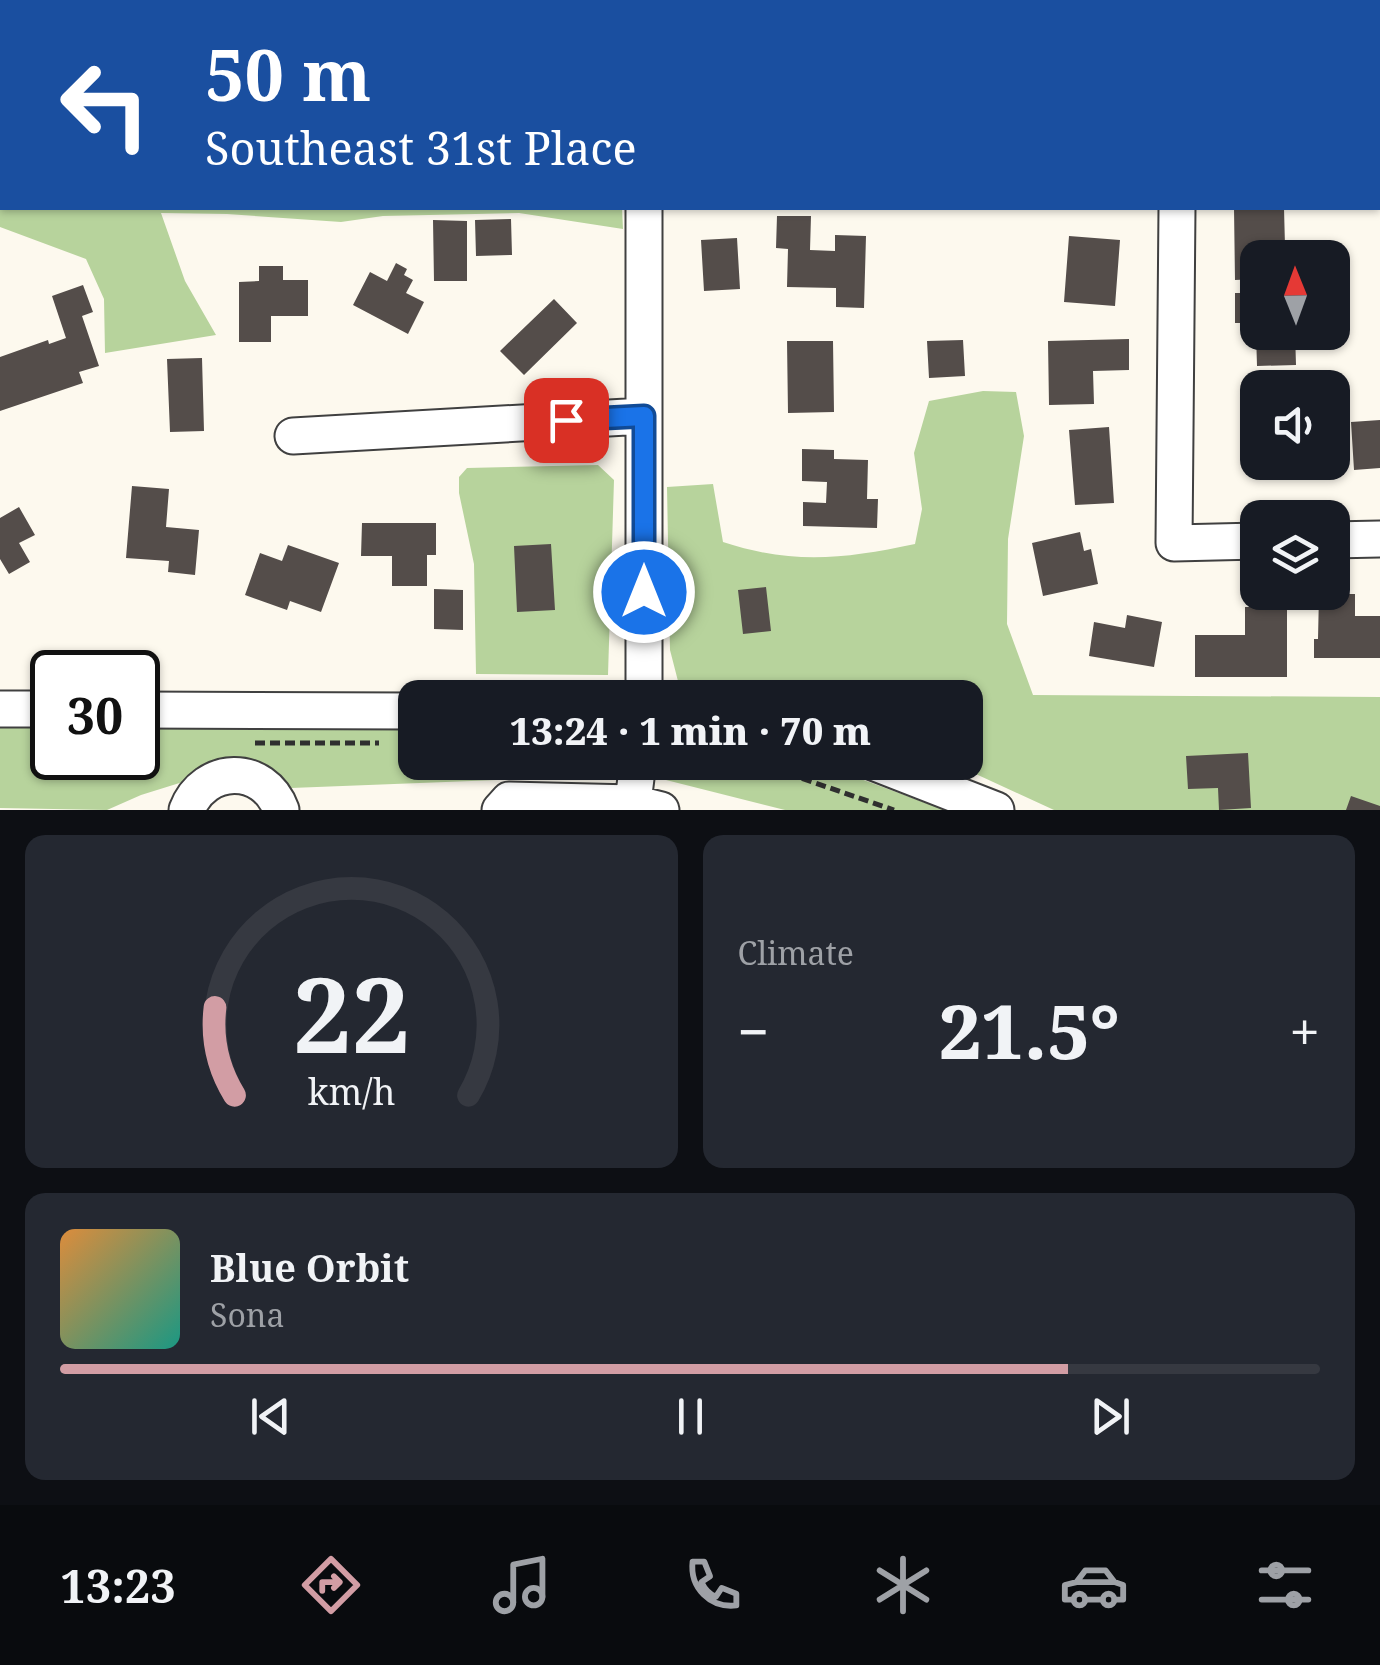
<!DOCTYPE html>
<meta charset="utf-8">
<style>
:root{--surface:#171b24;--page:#242831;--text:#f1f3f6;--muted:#9ea1a6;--line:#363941;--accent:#d29da4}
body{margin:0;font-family:"Noto Serif",serif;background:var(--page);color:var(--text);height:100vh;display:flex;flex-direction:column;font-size:38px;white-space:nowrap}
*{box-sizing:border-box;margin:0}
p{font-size:32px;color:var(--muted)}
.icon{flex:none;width:55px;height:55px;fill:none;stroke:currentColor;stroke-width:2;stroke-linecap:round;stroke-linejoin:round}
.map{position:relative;height:810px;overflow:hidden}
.panel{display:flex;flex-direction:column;gap:25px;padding:25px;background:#0d0f14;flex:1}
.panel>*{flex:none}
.guide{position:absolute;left:0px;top:0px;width:1380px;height:210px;box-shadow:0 2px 8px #0004;background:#1a4fa0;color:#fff;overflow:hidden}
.needle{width:65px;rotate:359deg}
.tools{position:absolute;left:1240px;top:240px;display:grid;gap:20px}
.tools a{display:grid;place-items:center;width:110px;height:110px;border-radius:20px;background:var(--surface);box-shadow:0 2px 8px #0004;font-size:50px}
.speed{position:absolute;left:30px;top:650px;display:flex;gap:20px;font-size:50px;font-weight:700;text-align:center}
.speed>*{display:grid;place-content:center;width:130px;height:130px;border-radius:50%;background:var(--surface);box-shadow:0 2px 8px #0004;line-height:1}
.speed .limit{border:5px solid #111;border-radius:15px;background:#fff;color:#111}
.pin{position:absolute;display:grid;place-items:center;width:85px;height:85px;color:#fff;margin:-42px;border-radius:20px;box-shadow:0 5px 15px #0006}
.me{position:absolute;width:110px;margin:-55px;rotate:0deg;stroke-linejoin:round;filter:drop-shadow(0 0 8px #0008)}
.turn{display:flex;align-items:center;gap:35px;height:210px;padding:0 40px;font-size:45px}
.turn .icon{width:130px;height:130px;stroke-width:2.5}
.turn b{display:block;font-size:70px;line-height:85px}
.big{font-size:75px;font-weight:800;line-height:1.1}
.panel .card{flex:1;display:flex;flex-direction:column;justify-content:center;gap:15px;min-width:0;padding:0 35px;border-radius:20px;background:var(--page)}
.panel .dial{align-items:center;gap:0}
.dial svg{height:260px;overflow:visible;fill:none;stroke:var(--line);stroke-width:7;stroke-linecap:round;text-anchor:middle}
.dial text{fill:var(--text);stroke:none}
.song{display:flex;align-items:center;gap:30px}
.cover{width:120px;height:120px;border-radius:15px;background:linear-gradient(135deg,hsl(30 70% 55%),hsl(170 70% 35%))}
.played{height:10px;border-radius:5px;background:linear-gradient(90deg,var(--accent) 80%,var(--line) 80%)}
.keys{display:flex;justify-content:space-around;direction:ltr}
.heat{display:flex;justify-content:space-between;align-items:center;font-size:55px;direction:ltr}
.panel .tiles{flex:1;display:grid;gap:25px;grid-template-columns:1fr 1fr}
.card:last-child{grid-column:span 2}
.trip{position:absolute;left:398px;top:680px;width:585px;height:100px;border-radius:20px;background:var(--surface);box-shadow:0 2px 8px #0004;font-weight:800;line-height:100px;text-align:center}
.dock{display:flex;height:160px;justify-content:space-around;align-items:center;background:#090b0e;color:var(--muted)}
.dock .icon{width:70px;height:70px}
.dock .current{color:var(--accent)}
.dock b{font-size:45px;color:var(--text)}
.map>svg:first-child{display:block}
.forest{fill:#b7d39c}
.building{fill:#544d4a}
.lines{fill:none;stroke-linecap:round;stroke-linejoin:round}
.minor-casing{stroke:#404040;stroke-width:39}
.path{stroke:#2f2f2f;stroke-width:5;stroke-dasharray:10 5;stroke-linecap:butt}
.minor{stroke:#fff;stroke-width:35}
.route-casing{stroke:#114b97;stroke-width:25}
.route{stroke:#1a73e8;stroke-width:18}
</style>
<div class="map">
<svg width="1380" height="810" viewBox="0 0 1380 810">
<rect width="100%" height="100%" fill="#fdf9ee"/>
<!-- forest -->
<path class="forest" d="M0 0 388 2H2V208H622L623 229 519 213 383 216 341 222 227 214 161 213 185 281 216 335 105 353 104 299 86 259 0 227Z
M983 391 1016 392 1024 436 1008 539 1007 624 1033 695 1380 697V810H1054L952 763 965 762V698L761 697 679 685 670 650 667 487 713 484 723 542C793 565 844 559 915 544L922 509 914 453 929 401Z
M598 465 614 480 608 675 476 674 474 564 459 493V477L467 468Z
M52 722V758H138V722L415 723V762L795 763 850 775 945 810H785L666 780 627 775 291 788 254 766 202 776 141 795 107 810 0 808V724Z"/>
<!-- building -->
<path class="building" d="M1234 208H1284L1285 246H1263L1264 258H1258V279L1235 280Z
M777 216H811L810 250 835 251V235L866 236 864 308 836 307V288L787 287 788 249 776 248Z
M511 219 512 255 476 256 475 220Z
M433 220 467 221V281H434Z
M1069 236 1120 240 1115 306 1064 302Z
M737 238 740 289 704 291 701 240Z
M396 263 407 269 404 275 413 280 406 293 424 302 408 334 353 305 370 272 387 281Z
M259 266H283V280H308V316H271V342H239V282L259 281Z
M83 285 93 312 82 316 99 366 79 372 83 383 0 411V357L48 340 49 344 66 338 52 296Z
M1235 293H1258V323H1235Z
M554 299 577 323 524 375 500 351Z
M1256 332H1295L1296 365 1257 366Z
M1129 339V370L1093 371 1094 404 1049 405 1048 341Z
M963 340 965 376 929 378 927 341Z
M787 341H833L834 412 788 413Z
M202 358 204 431 170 432 167 359Z
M1380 420V468L1354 470 1351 422Z
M1250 421H1258V462H1327V467L1251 469Z
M1109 427 1114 503 1075 505 1069 430Z
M802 449 834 450V459L868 460 867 499H878L877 528 803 526V502L826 503 827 482 802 481Z
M132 486 169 489 166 527 199 530 195 575 168 572 169 561 126 558Z
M19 507 35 535 19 543 30 562 9 574 0 559V518Z
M362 523H436V555H427V586H392V556H361Z
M1080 532 1084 551 1091 549 1098 584 1043 596 1032 543Z
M551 544 555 610 517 612 514 546Z
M288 545 339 563 321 612 290 601 287 610 245 595 260 553 282 561Z
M766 587 771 631 743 634 738 590Z
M434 589 463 590V630L434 629Z
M1319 594H1355V616H1380V658H1314V639H1318Z
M1245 607H1287V677H1195V635H1245Z
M1127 615 1162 622 1154 667 1089 656 1094 622 1125 628Z
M1248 753 1251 808 1219 810 1218 788 1188 789 1186 756Z
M1351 796 1380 806V810H1346Z"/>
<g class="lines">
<defs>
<path id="minor" d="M643 0V2
M1129 0 1132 2
M644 208V698
M1177 208 1174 543 1258 541
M293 436 644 416
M1332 540 1380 539
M0 709H52
M138 710 415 711
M873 762 996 810
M187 810C204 765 264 763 281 810
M500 810 509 800 633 803 661 810
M632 810 638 762"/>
</defs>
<!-- minor casing -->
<use href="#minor" class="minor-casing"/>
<!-- path -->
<path class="path" d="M255 743H379
M729 762 786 773 894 810"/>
<!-- minor -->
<use href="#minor" class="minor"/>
</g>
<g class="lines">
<defs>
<path id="route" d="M566 420 644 416V592"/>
</defs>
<!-- route casing -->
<use href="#route" class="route-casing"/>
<!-- route -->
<use href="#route" class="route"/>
</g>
</svg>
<div class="tools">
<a><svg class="needle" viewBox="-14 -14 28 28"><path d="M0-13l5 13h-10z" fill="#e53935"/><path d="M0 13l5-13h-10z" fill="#9ea1a6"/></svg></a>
<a><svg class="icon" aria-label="sound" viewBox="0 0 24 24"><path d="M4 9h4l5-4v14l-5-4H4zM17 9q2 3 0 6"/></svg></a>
<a><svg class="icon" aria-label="layers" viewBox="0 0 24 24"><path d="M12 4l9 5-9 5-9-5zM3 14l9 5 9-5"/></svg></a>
</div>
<div class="speed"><div class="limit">30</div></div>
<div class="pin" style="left:566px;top:420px;background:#d93025"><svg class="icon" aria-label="arrive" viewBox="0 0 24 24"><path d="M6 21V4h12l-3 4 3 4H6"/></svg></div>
<svg class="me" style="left:644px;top:592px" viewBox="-20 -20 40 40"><circle r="17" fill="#1a73e8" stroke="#fff" stroke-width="3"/><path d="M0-11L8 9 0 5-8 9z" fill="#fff"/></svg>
<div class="trip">13:24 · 1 min · 70 m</div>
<div class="guide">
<div class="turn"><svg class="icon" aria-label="left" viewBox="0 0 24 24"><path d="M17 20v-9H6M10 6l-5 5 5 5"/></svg><div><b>50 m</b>Southeast 31st Place</div></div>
</div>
</div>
<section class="panel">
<div class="tiles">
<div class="card dial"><svg viewBox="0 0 100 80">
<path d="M14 69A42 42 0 1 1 86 69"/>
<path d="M14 69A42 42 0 0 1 8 42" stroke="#d29da4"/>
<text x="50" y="56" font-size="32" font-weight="700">22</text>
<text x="50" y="72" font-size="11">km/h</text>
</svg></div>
<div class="card"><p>Climate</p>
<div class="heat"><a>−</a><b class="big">21.5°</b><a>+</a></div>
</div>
<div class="card">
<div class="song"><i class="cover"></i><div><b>Blue Orbit</b><p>Sona</p></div></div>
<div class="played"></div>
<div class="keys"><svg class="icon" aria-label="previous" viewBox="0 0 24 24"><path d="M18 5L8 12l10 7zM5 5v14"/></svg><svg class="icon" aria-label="pause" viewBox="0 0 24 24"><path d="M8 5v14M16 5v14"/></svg><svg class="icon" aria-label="next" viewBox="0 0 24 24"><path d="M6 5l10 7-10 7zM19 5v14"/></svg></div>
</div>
</div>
</section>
<nav class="dock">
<b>13:23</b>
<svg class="icon current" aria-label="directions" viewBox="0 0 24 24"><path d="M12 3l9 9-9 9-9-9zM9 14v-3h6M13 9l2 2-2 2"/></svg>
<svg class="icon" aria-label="music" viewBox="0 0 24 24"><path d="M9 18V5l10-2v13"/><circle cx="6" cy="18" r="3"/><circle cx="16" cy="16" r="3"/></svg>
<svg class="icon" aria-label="phone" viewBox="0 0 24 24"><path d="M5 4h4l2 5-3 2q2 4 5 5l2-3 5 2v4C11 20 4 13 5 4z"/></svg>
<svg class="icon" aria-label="climate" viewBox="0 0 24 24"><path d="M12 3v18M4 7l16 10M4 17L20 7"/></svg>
<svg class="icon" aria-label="car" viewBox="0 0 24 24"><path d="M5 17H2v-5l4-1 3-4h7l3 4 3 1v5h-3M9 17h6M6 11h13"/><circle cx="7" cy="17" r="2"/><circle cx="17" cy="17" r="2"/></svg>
<svg class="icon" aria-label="filters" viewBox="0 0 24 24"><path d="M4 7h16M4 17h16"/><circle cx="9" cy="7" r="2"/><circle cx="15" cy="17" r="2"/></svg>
</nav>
